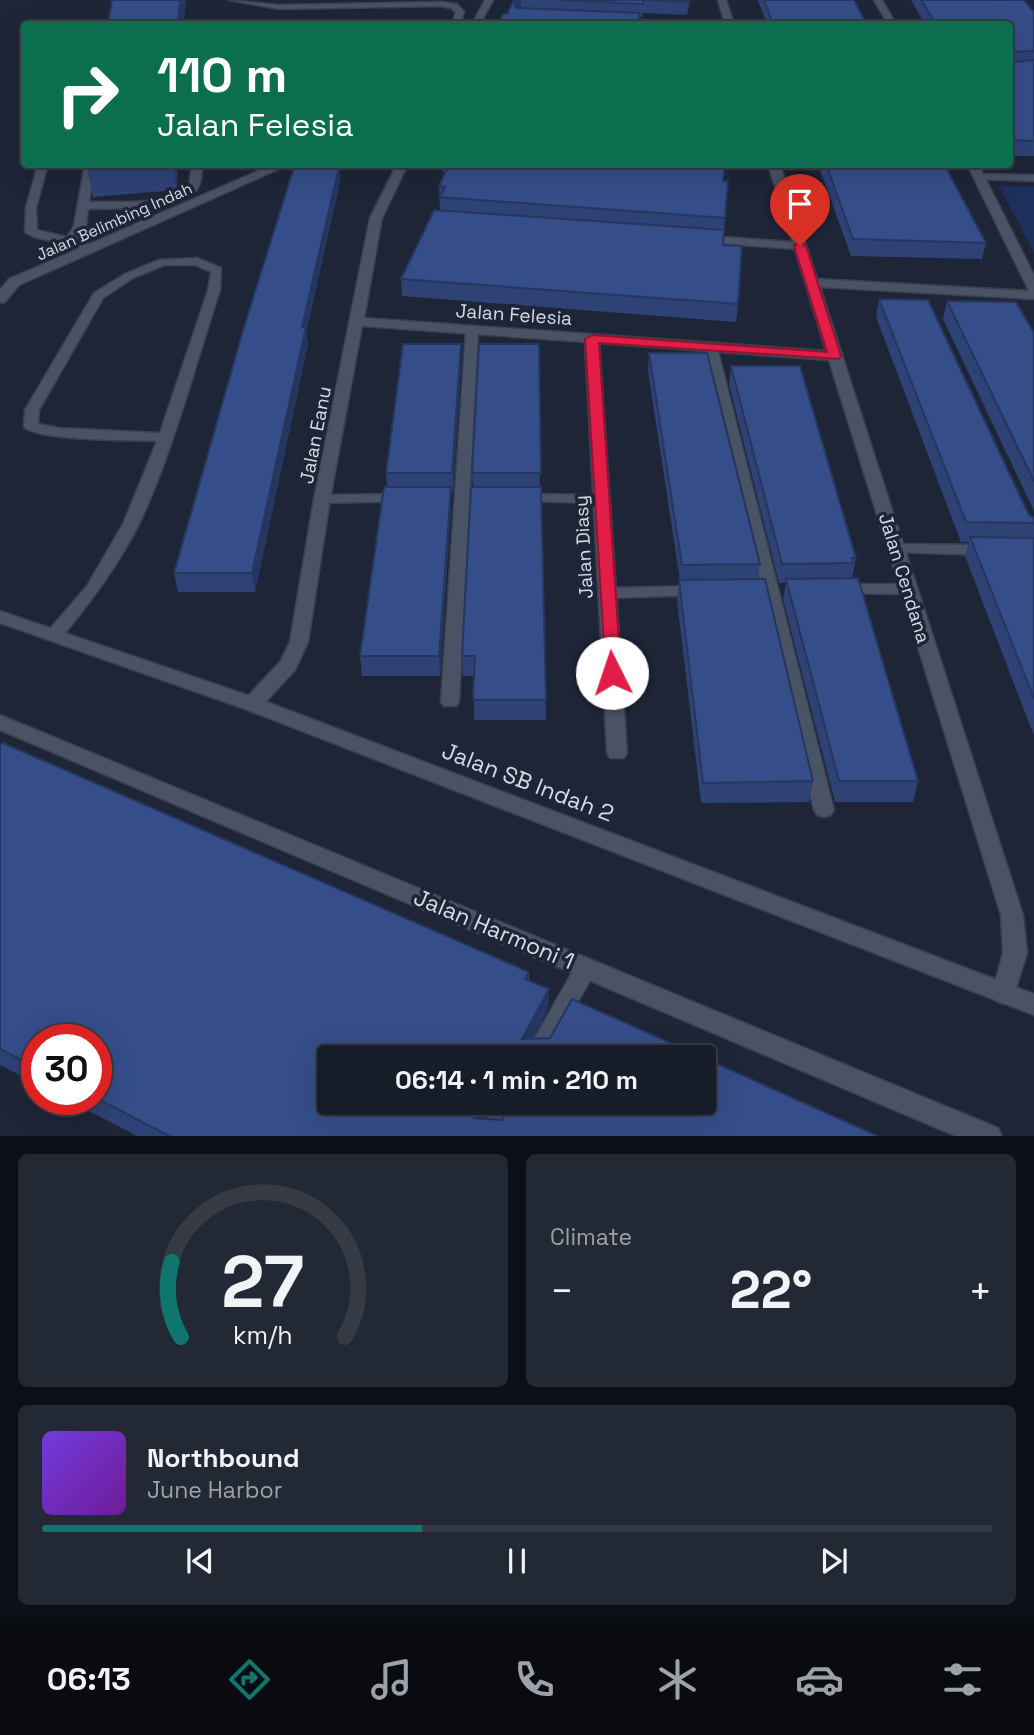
<!DOCTYPE html>
<meta charset="utf-8">
<style>
:root{--surface:#161c28;--page:#232934;--text:#f1f3f6;--muted:#9ea1a8;--line:#353a45;--accent:#0f766e}
body{margin:0;font-family:"Space Grotesk",sans-serif;background:var(--page);color:var(--text);height:100vh;display:flex;flex-direction:column;font-size:26px;white-space:nowrap}
*{box-sizing:border-box;margin:0}
p{font-size:23px;color:var(--muted)}
.icon{flex:none;width:38px;height:38px;fill:none;stroke:currentColor;stroke-width:2;stroke-linecap:round;stroke-linejoin:round}
.map{position:relative;height:1136px;overflow:hidden}
.sheet{display:flex;flex-direction:column;gap:18px;padding:18px;background:#0c0f16;flex:1}
.sheet>*{flex:none}
.hud{position:absolute;left:21px;top:21px;width:992px;height:147px;border-radius:7px;box-shadow:0 7px 28px #0002,0 0 0 2px var(--line);background:#0b6e4f;color:#fff;overflow:hidden}
.speed{position:absolute;left:21px;top:1024px;display:flex;gap:14px;font-size:35px;font-weight:700;text-align:center}
.speed>*{display:grid;place-content:center;width:91px;height:91px;border-radius:50%;background:var(--surface);box-shadow:0 7px 28px #0002,0 0 0 2px var(--line);line-height:1}
.speed .limit{border:10px solid #d22;background:#fff;color:#111}
.pin{position:absolute;display:grid;place-items:center;width:60px;height:60px;color:#fff;margin:-72px -30px;border-radius:50% 50% 50% 0;rotate:-45deg;box-shadow:0 0 7px #0007}
.pin .icon{rotate:45deg}
.me{position:absolute;width:77px;margin:-38px;rotate:356deg;stroke-linejoin:round;filter:drop-shadow(0 0 5px #0008)}
.turn{display:flex;align-items:center;gap:24px;height:147px;padding:0 21px;font-size:32px}
.turn .icon{width:91px;height:91px;stroke-width:2.5}
.turn b{display:block;font-size:49px;line-height:60px}
.big{font-size:52px;font-weight:700;line-height:1.1}
.sheet .widget{flex:1;display:flex;flex-direction:column;justify-content:center;gap:10px;min-width:0;padding:0 24px;border-radius:10px;background:var(--page)}
.sheet .dial{align-items:center;gap:0}
.dial svg{height:182px;overflow:visible;fill:none;stroke:var(--line);stroke-width:7;stroke-linecap:round;text-anchor:middle}
.dial text{fill:var(--text);stroke:none}
.song{display:flex;align-items:center;gap:21px}
.cover{width:84px;height:84px;border-radius:10px;background:linear-gradient(135deg,hsl(260 70% 55%),hsl(280 70% 35%))}
.played{height:7px;border-radius:4px;background:linear-gradient(90deg,var(--accent) 40%,var(--line) 40%)}
.keys{display:flex;justify-content:space-around;direction:ltr}
.heat{display:flex;justify-content:space-between;align-items:center;font-size:38px;direction:ltr}
.sheet .tiles{flex:1;display:grid;gap:18px;grid-template-columns:1fr 1fr}
.widget:last-child{grid-column:span 2}
.trip{position:absolute;left:317px;top:1045px;width:399px;height:70px;border-radius:7px;background:var(--surface);box-shadow:0 7px 28px #0002,0 0 0 2px var(--line);font-weight:700;line-height:70px;text-align:center}
.tab-bar{display:flex;height:112px;justify-content:space-around;align-items:center;background:#090b10;color:var(--muted)}
.tab-bar .icon{width:49px;height:49px}
.tab-bar .selected{color:var(--accent)}
.tab-bar b{font-size:32px;color:var(--text)}
.map>svg:first-child{display:block}
.green{fill:#1d2f5b}
.lines{fill:none;stroke-linecap:round;stroke-linejoin:round}
.service-casing{stroke:#393f4d;stroke-width:3}
.minor-casing{stroke:#393f4d;stroke-width:3}
.tertiary-casing{stroke:#393f4d;stroke-width:3}
.service{fill:#4a5366;fill-rule:evenodd}
.minor{fill:#4a5366;fill-rule:evenodd}
.tertiary{fill:#4a5366;fill-rule:evenodd}
.wall{fill:#2e4275}
.shaded-wall{fill:#25365f}
.building{fill:#354d88;stroke:#25365f;stroke-width:2}
.route{fill:#e11d48;stroke:#92132f;stroke-width:2}
.labels{text-anchor:middle;stroke-width:7;stroke-linejoin:round;paint-order:stroke}
.far-street-label{font-size:16px;fill:#d5dbe6;stroke:#1e2536}
.street-label{font-size:19px;fill:#d5dbe6;stroke:#1e2536}
.near-street-label{font-size:23px;fill:#d5dbe6;stroke:#1e2536}
</style>
<div class="map">
<svg width="1034" height="1137" viewBox="0 0 1034 1137">
<rect width="100%" height="100%" fill="#1e2536"/>
<!-- green -->
<path class="green" d="M999 186 1034 187V253Z"/>
<g class="lines">
<defs>
<path id="service" d="M229 0 279 5 441 2 457 4 464 12 460 24H452L456 12 451 8 441 6 279 9Z
M38 164H48L36 208 37 230 67 237 74 226 85 164H95L89 202C119 201 166 207 189 185L192 164H202C202 174 202 183 196 191 177 211 115 208 88 209L86 226 77 239 93 245V249L89 250 34 237 25 232 26 208Z
M979 174 1034 175V181L975 179 974 177Z
M197 258 221 268 220 290C195 366 173 452 139 524 118 566 90 603 60 639H48L46 635 48 631 87 586 123 524 157 441C131 440 40 441 24 427L25 410 94 293 125 274 159 260ZM165 265H195L211 272 208 290 160 433 59 428 38 424 39 410 103 298 133 278Z
M472 326 478 330 459 702 456 706H444L441 702 466 330Z
M711 343 717 347 834 810 831 815 824 817 817 815 814 810 705 347Z
M404 494 409 495 411 498 409 501 322 503 315 499 322 495Z
M521 494 601 495 608 499 601 503 516 501 514 498Z
M896 544 988 545 996 550 988 555 891 552 888 549Z
M841 584H908L916 589 908 594 835 593 833 589 835 585Z
M699 586 707 591 705 595 607 598 599 593 607 588Z
M586 959 594 962 597 968 547 1057H524L578 962Z
M496 1102H520L502 1137H477Z"/>
<path id="minor" d="M485 0H493L480 24H472Z
M718 0H726L734 24H725Z
M874 0H882L896 24H888Z
M618 19 664 21 669 24H615V20Z
M274 164H290L19 285 5 302 0 303V290L9 279Z
M397 164H408L382 218 364 318 826 351 795 249 700 242 696 241V235L792 242 768 164H780L817 279 1029 291 967 164H978L1034 275V299L820 287 1023 915 1027 953 1012 1001 1004 1004 996 1001 992 994 1003 953 1001 915 829 360 599 343 627 753 624 758H610L607 753 585 342 362 326 330 499 308 642 295 670 259 709H245L242 704 245 699 280 662 290 642 314 499 370 218Z
M0 715 998 1128 1002 1137H958L0 730Z"/>
<path id="tertiary" d="M0 611 259 699 1034 994V1015L245 709 0 623Z"/>
</defs>
<!-- service casing -->
<use href="#service" class="service-casing"/>
<!-- minor casing -->
<use href="#minor" class="minor-casing"/>
<!-- tertiary casing -->
<use href="#tertiary" class="tertiary-casing"/>
<!-- service -->
<use href="#service" class="service"/>
<!-- minor -->
<use href="#minor" class="minor"/>
<!-- tertiary -->
<use href="#tertiary" class="tertiary"/>
</g>
<!-- wall -->
<path class="wall" d="M514 0H690L687 15 643 13 642 17H640V24H498L507 14Z
M758 0H854L867 24H767Z
M911 0H1024L1034 12V156H1010V24H925Z
M86 164H178L177 190 93 197Z
M442 164H725L723 181H728L723 245 738 304 736 322 402 296 401 279 440 210 439 186 445 172H443Z
M818 164H944L986 243 982 259 851 256Z
M339 167 340 182 306 333 308 344 255 592H178L174 573Z
M879 299 1029 515 1034 517V736L965 556 969 542H961L876 317Z
M947 301 1034 333V511L943 319Z
M539 344 540 487 546 720H474V676H463L462 656 473 487 472 473Z
M649 353 760 564 758 579 813 781 809 802 701 803 677 600 680 580 648 371Z
M461 362 453 492H451V506L440 676H362L360 656 387 487 386 473Z
M731 366 856 558 852 578 918 781 913 802H835L783 599 786 583H779L729 384Z
M0 745 529 972V980L549 989 548 1009 533 1039 702 1057H329V1102H493L484 1118 880 1137H139L66 1099H96V1040H37V1084L0 1065Z"/>
<!-- shaded-wall -->
<path class="shaded-wall" d="M180 0H186L184 24H178Z
M516 0H521V11L516 13Z
M173 164H178L177 190Z
M339 167 340 182 306 333 308 344 255 592 252 573 302 327Z
M461 344V362L453 492 452 473Z
M451 487V506L440 676 439 656Z
M549 989 548 1009 523 1057 522 1039Z
M482 1102H493L475 1137 474 1118Z"/>
<!-- building -->
<path class="building" d="M112 0H180L178 24H108Z
M514 0H516L515 6 518 8 640 13 638 24H498L503 14H507Z
M559 0H689L688 2 643 0V4Z
M764 0H854L867 24H773Z
M921 0H1024L1034 12V51L1011 52 1013 62 1034 60V141L1011 140 1010 138V24H936Z
M449 164H725L723 181H728L725 218 440 197 445 187 439 186Z
M826 164H944L986 243 853 239Z
M294 167H339L302 327H306L252 573H174L244 327Z
M434 210 724 230 723 245 742 246 738 304 401 279Z
M879 299 928 300 1029 515 1034 517V523L966 522Z
M947 301 1016 302 1034 333V481Z
M403 344H461L452 473H386Z
M479 344H539L541 473H472Z
M649 353H707L760 564 682 565Z
M731 366H800L856 558H852L853 563 782 564Z
M384 487H451L439 656H360Z
M471 487H541L546 700H473L475 656H462Z
M970 537 1034 538V699Z
M858 578 918 781H839L786 579Z
M765 579 813 781 703 783 679 580Z
M3 743 529 972 525 979 549 989 522 1039 550 1038 572 999 702 1057H329V1102H482L474 1118 502 1120 510 1102H704V1058L880 1137H171L96 1098V1040H37V1068L0 1049V745Z"/>
<!-- route -->
<path class="route" d="M800 242 806 246 841 356 839 359 599 343 621 673 612 679 606 677 585 339 592 335 827 352 794 246Z"/>
<g class="labels">
<!-- far-street labels -->
<g class="far-street-label">
<text transform="translate(114 221) rotate(-24)" y="6">Jalan Belimbing Indah</text>
</g>
<!-- street labels -->
<g class="street-label">
<text transform="translate(514 314) rotate(4)" y="7">Jalan Felesia</text>
<text transform="translate(315 435) rotate(-79)" y="7">Jalan Eanu</text>
<text transform="translate(583 547) rotate(-93)" y="7">Jalan Diasy</text>
<text transform="translate(905 578) rotate(73)" y="7">Jalan Cendana</text>
</g>
<!-- near-street labels -->
<g class="near-street-label">
<text transform="translate(528 782) rotate(21)" y="8">Jalan SB Indah 2</text>
<text transform="translate(494 929) rotate(23)" y="8">Jalan Harmoni 1</text>
</g>
</g>
</svg>
<div class="speed"><div class="limit">30</div></div>
<div class="pin" style="left:800px;top:246px;background:#d93025"><svg class="icon" aria-label="arrive" viewBox="0 0 24 24"><path d="M6 21V4h12l-3 4 3 4H6"/></svg></div>
<svg class="me" style="left:612px;top:673px" viewBox="-20 -20 40 40"><circle r="19" fill="#fff"/><path d="M0-13L10 11 0 6-10 11z" fill="#e11d48"/></svg>
<div class="trip">06:14 · 1 min · 210 m</div>
<div class="hud">
<div class="turn"><svg class="icon" aria-label="right" viewBox="0 0 24 24"><path d="M7 20v-9h11M14 6l5 5-5 5"/></svg><div><b>110 m</b>Jalan Felesia</div></div>
</div>
</div>
<section class="sheet">
<div class="tiles">
<div class="widget dial"><svg viewBox="0 0 100 80">
<path d="M14 69A42 42 0 1 1 86 69"/>
<path d="M14 69A42 42 0 0 1 10 36" stroke="#0f766e"/>
<text x="50" y="56" font-size="32" font-weight="700">27</text>
<text x="50" y="72" font-size="11">km/h</text>
</svg></div>
<div class="widget"><p>Climate</p>
<div class="heat"><a>−</a><b class="big">22°</b><a>+</a></div>
</div>
<div class="widget">
<div class="song"><i class="cover"></i><div><b>Northbound</b><p>June Harbor</p></div></div>
<div class="played"></div>
<div class="keys"><svg class="icon" aria-label="previous" viewBox="0 0 24 24"><path d="M18 5L8 12l10 7zM5 5v14"/></svg><svg class="icon" aria-label="pause" viewBox="0 0 24 24"><path d="M8 5v14M16 5v14"/></svg><svg class="icon" aria-label="next" viewBox="0 0 24 24"><path d="M6 5l10 7-10 7zM19 5v14"/></svg></div>
</div>
</div>
</section>
<nav class="tab-bar">
<b>06:13</b>
<svg class="icon selected" aria-label="directions" viewBox="0 0 24 24"><path d="M12 3l9 9-9 9-9-9zM9 14v-3h6M13 9l2 2-2 2"/></svg>
<svg class="icon" aria-label="music" viewBox="0 0 24 24"><path d="M9 18V5l10-2v13"/><circle cx="6" cy="18" r="3"/><circle cx="16" cy="16" r="3"/></svg>
<svg class="icon" aria-label="phone" viewBox="0 0 24 24"><path d="M5 4h4l2 5-3 2q2 4 5 5l2-3 5 2v4C11 20 4 13 5 4z"/></svg>
<svg class="icon" aria-label="climate" viewBox="0 0 24 24"><path d="M12 3v18M4 7l16 10M4 17L20 7"/></svg>
<svg class="icon" aria-label="car" viewBox="0 0 24 24"><path d="M5 17H2v-5l4-1 3-4h7l3 4 3 1v5h-3M9 17h6M6 11h13"/><circle cx="7" cy="17" r="2"/><circle cx="17" cy="17" r="2"/></svg>
<svg class="icon" aria-label="filters" viewBox="0 0 24 24"><path d="M4 7h16M4 17h16"/><circle cx="9" cy="7" r="2"/><circle cx="15" cy="17" r="2"/></svg>
</nav>
